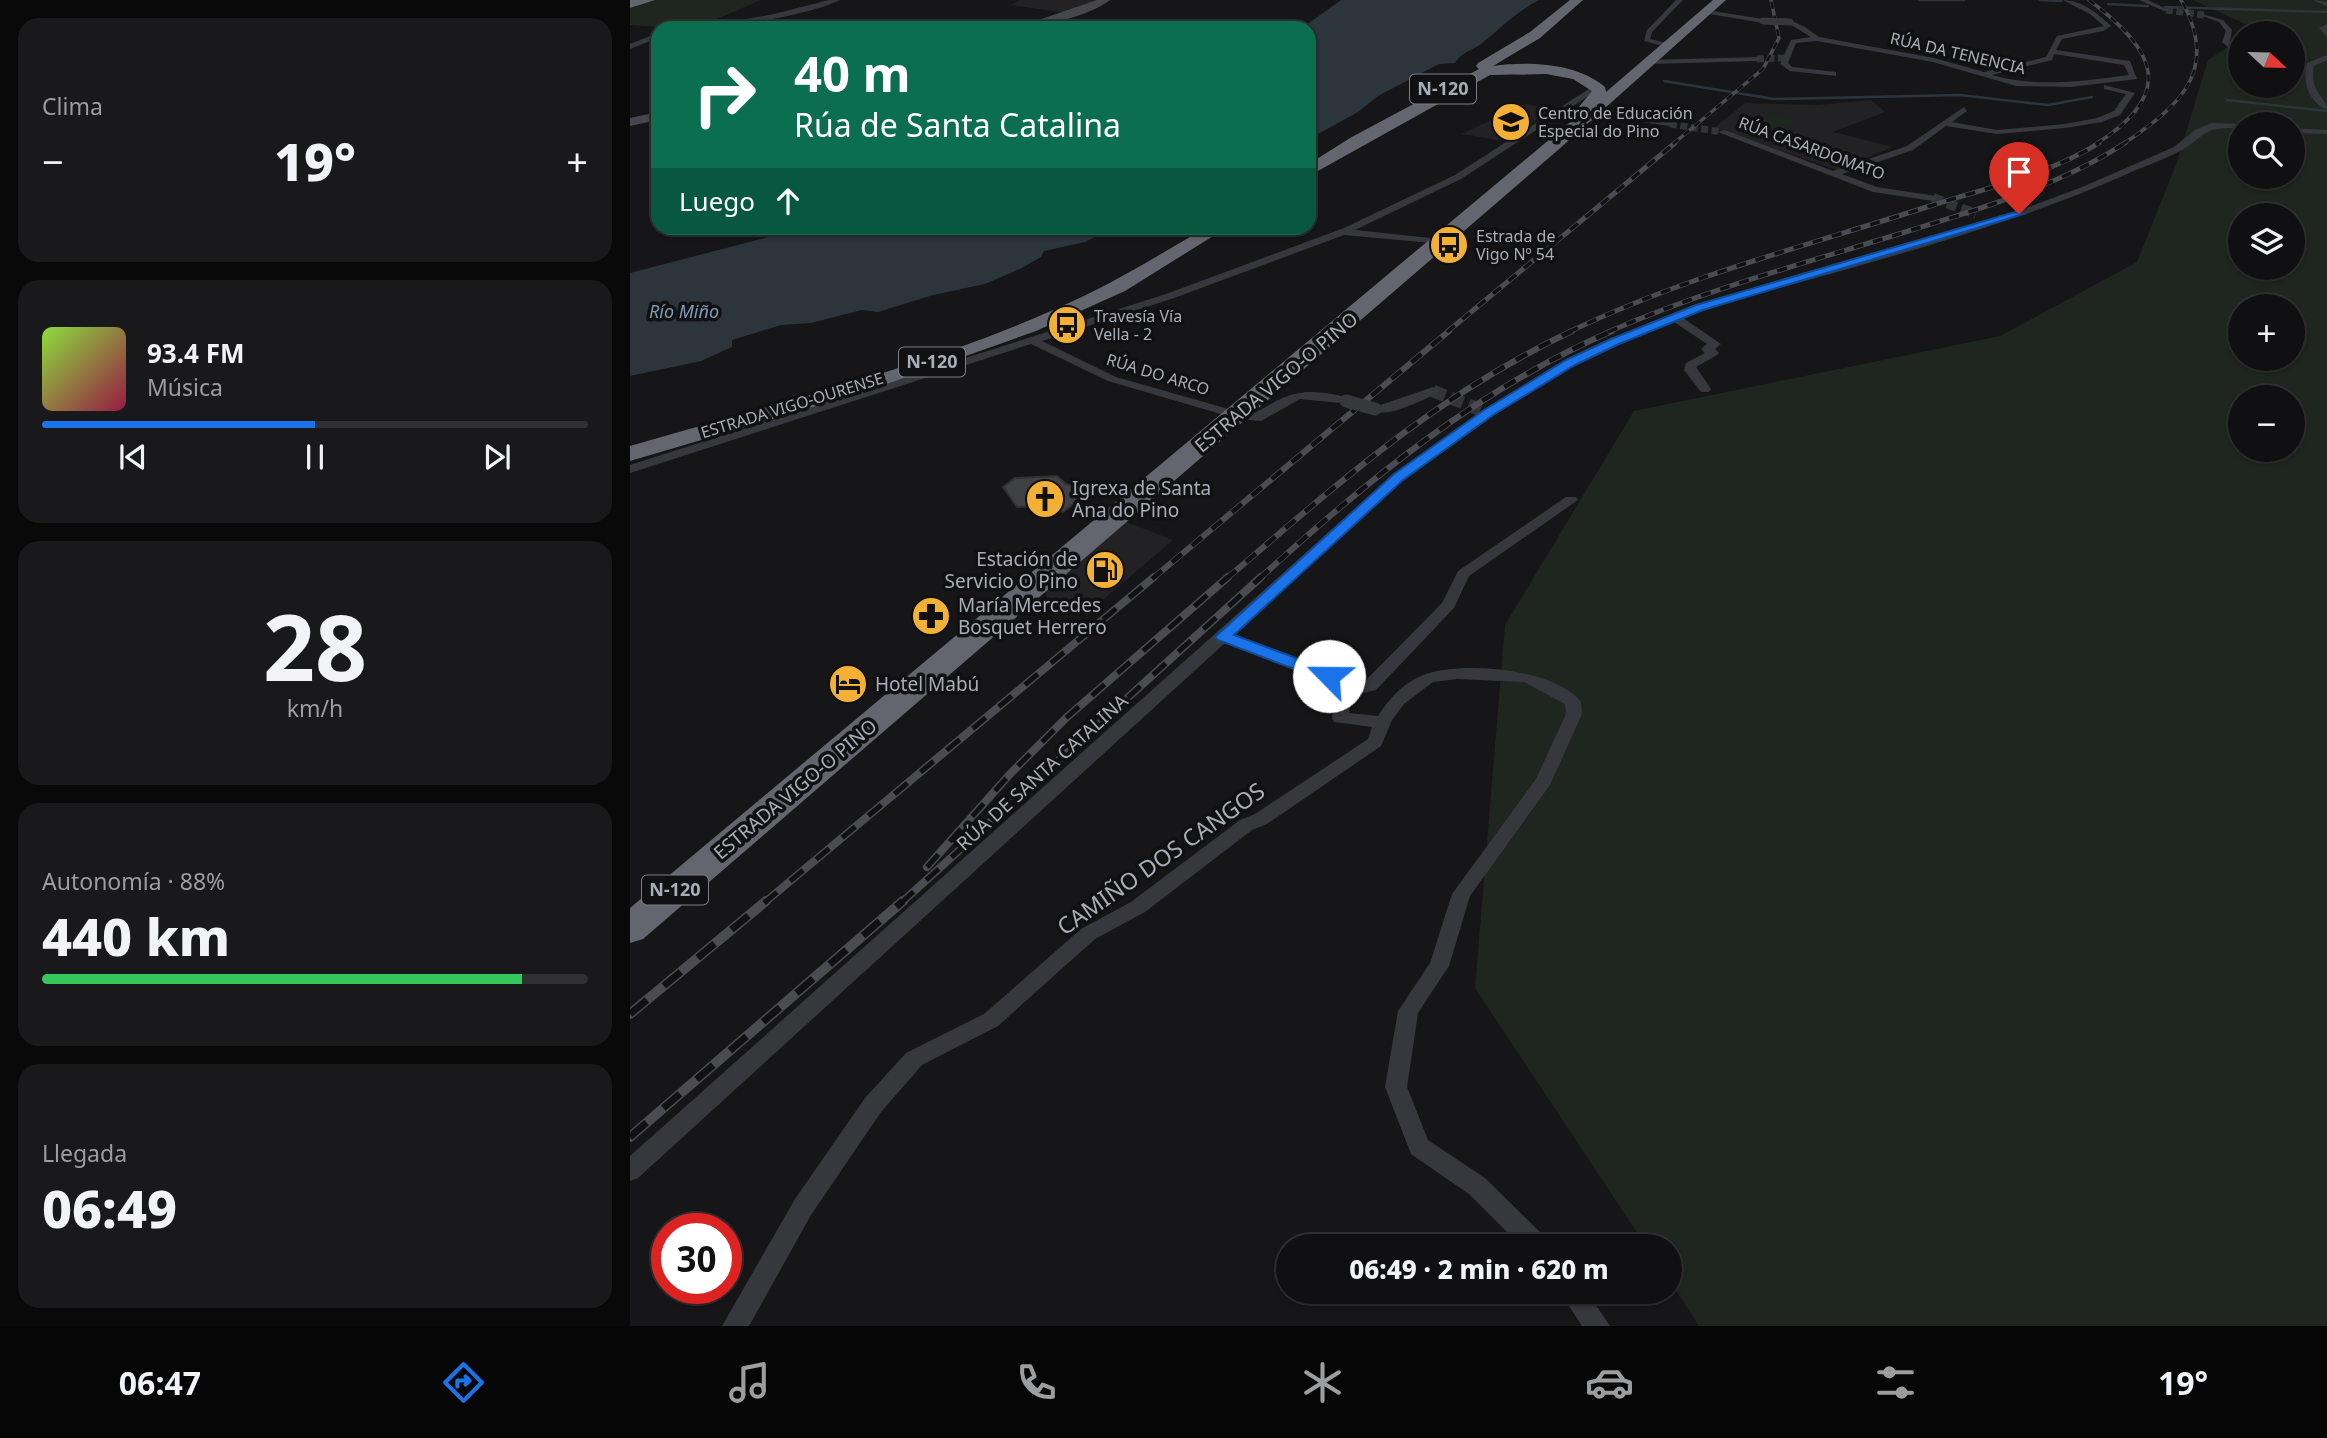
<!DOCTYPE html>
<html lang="es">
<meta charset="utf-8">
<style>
:root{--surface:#101012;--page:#19191b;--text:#f1f3f6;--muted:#9c9d9f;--line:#303032;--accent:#1a73e8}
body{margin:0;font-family:"Noto Sans",sans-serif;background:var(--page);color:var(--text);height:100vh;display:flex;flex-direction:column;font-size:26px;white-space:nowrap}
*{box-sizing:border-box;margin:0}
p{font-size:23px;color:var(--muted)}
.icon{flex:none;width:38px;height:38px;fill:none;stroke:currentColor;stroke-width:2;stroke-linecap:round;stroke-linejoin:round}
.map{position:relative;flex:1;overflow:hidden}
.panel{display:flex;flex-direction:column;gap:18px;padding:18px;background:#09090a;width:630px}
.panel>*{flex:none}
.banner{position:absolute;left:21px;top:21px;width:665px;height:214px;border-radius:21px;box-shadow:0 2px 5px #0004,0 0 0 2px var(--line);background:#0b6e4f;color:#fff;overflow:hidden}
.needle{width:46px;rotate:112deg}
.tools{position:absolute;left:1598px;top:21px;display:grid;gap:14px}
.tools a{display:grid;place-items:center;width:77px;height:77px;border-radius:50%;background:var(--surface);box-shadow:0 2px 5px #0004,0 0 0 2px var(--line);font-size:35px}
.speed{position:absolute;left:21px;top:1213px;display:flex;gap:14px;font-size:35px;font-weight:700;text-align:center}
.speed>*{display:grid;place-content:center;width:91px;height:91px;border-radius:50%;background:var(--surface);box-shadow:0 2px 5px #0004,0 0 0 2px var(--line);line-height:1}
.speed .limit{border:10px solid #d22;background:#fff;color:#111}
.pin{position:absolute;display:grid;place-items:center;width:60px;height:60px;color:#fff;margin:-72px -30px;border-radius:50% 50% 50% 0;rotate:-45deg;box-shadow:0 0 7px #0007}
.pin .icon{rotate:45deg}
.me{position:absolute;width:77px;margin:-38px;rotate:293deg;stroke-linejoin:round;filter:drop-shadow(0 0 5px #0008)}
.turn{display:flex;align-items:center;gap:24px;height:147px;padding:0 28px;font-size:32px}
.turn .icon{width:91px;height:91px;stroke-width:2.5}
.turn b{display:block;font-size:49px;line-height:60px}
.then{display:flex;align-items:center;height:66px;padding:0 28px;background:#0003;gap:14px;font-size:26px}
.big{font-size:52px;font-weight:800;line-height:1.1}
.panel .card{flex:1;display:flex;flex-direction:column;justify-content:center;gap:10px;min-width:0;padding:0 24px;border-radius:21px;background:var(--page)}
.panel .dial{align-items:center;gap:0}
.dial b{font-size:91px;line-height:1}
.song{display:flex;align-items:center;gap:21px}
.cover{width:84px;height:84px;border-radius:10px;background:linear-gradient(135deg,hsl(90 70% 55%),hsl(340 70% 35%))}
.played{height:7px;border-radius:4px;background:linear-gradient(90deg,var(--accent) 50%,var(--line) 50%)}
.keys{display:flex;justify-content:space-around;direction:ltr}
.heat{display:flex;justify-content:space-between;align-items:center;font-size:38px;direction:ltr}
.charge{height:10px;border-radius:5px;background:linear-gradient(90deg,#34c759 88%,var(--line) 0)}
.trip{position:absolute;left:646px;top:1234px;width:406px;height:70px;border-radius:35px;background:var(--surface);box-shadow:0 2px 5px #0004,0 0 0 2px var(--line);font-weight:800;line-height:70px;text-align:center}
.menu{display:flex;height:112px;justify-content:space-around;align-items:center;background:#060607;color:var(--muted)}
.menu .icon{width:49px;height:49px}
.menu .selected{color:var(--accent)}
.menu b{font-size:32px;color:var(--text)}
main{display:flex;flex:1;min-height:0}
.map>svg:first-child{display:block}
.built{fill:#222225}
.green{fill:#1e261f;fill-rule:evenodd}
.water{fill:#2c353c}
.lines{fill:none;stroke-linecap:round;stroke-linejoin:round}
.stream{stroke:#2c353c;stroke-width:2.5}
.building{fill:#404145;stroke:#303034;stroke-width:2}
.street-tunnel-far2{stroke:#333438;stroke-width:7;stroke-dasharray:7 3.5;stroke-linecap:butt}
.street-tunnel-far1{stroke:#333438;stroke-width:10;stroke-dasharray:10 5;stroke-linecap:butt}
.street-tunnel{stroke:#333438;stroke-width:13;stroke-dasharray:13 6;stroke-linecap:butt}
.street{fill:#37383d;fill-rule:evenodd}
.secondary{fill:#45474d;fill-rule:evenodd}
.highway{fill:#63666e;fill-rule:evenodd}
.rail-far4-casing{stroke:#4a4c52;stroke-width:3.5}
.rail-far3-casing{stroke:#4a4c52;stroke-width:5}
.rail-far2-casing{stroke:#4a4c52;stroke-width:6}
.rail-far1-casing{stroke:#4a4c52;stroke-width:8}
.rail-casing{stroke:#4a4c52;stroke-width:10}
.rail-far4{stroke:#111113;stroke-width:2.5;stroke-dasharray:7;stroke-linecap:butt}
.rail-far3{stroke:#111113;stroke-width:3.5;stroke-dasharray:10;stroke-linecap:butt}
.rail-far2{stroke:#111113;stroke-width:4.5;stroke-dasharray:13;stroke-linecap:butt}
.rail-far1{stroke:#111113;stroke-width:5;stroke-dasharray:17;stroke-linecap:butt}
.rail{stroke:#111113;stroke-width:7;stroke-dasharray:22;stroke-linecap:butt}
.street-bridge-far1{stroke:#37383d;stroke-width:7}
.street-bridge{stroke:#37383d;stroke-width:13}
.route{fill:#1a73e8;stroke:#114b97;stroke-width:2}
.labels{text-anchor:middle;stroke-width:7;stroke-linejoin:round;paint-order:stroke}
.far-street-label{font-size:16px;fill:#a8adb8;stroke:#111113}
.far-poi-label{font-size:16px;fill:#a8adb8;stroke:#111113;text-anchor:start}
.shield{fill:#111113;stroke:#7b7e86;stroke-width:2}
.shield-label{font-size:18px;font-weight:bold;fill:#a8adb8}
.far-water-label{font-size:18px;font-style:italic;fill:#7f9bb3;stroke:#111113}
.street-label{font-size:19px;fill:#a8adb8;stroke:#111113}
.poi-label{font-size:19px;fill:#a8adb8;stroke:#111113;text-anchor:start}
.near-street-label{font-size:23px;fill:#a8adb8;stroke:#111113}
</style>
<main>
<section class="panel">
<div class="card"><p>Clima</p>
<div class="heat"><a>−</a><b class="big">19°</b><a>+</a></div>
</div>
<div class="card">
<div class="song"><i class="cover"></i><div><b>93.4 FM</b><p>Música</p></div></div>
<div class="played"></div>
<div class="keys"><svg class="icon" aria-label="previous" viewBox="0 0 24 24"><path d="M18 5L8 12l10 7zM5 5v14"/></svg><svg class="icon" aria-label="pause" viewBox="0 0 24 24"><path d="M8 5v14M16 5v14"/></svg><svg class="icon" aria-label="next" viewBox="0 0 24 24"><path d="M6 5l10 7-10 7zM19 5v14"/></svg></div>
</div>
<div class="card dial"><b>28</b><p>km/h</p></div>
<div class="card"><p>Autonomía · 88%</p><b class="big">440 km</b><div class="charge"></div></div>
<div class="card"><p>Llegada</p><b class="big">06:49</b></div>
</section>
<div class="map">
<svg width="1697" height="1326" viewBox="0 0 1697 1326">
<rect width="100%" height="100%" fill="#161618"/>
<!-- built -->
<path class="built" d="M390 0H469L437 13 380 5Z
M1241 100 1255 112 1203 132 1263 147 1207 170 1084 128 1115 103 1188 105Z
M896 104 922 109 875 141 831 134Z
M494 521 543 540 455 615 419 604 415 592Z"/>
<!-- green -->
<path class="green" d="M0 0H131L78 23 45 28 0 25Z
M1563 0H1697V1326H1069L1040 1281V1246H1016L845 988 875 625 1004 411 1370 336 1507 262 1546 165 1578 60 1610 39V86H1662V33H1620L1626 29ZM1610 124H1662V177H1610ZM1610 215H1662V268H1610ZM1610 306H1662V359H1610ZM1610 397H1662V450H1610Z
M1140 114 1169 121 1133 138 1104 130Z"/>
<!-- water -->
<path class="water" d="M711 0H909C887 11 870 29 851 44 840 52 834 50 825 63L809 64 748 96 728 112 679 139V28H672Z
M173 228H484L455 242 414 251 411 257 390 269 355 284 303 295 248 312 232 310 181 323 151 325 102 340V347L71 361 0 376V273Z"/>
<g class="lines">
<!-- stream -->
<path class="stream" d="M1289 0H1334
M1410 0 1431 1
M1478 4 1518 6
M1535 7 1697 12
M1034 81 1144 99 1330 95 1418 105 1462 97
M1597 100 1697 111"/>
</g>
<!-- building -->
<path class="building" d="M427 476 436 484 460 491 433 512 407 506 387 507 373 487 385 478Z"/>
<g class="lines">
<!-- street-tunnel-far2 -->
<path class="street-tunnel-far2" d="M1536 10 1574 15
M1127 59 1154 58
M1040 124 1092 132"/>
<!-- street-tunnel-far1 -->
<path class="street-tunnel-far1" d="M1303 198 1346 214"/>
<!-- street-tunnel -->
<path class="street-tunnel" d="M803 391 859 413"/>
<!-- street -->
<path class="street" d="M199 0H210C180 15 99 28 65 28L144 14Z
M1046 0H1053L1022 32 1020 39 1041 44V48L1014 41 1017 30Z
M1433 0C1451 0 1469 14 1481 26L1473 31 1432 39 1426 50 1500 61 1507 79 1441 87 1386 86 1303 62 1187 41 1166 43 1158 63 1162 67 1206 72V76L1160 71 1150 64 1161 40 1181 37 1158 23 1160 20 1175 27 1189 37 1304 58 1354 72 1416 57 1427 36 1474 26 1460 14ZM1424 54 1494 65 1499 75C1453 81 1408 88 1362 75L1422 60Z
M1509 0H1518L1539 10 1534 11Z
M1684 0 1697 2V6L1685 1Z
M1076 10 1133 19 1136 21 1133 23 1074 13Z
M1572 14 1593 20 1602 30 1600 42 1610 51V57L1592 42 1596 31 1589 22 1572 16Z
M1697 24V37L1689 28Z
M28 33V38L0 49V44Z
M1697 55V60L1684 66C1679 94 1697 96 1697 110 1679 102 1672 83 1677 63Z
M1130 57 1127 61 1019 64 1015 62 1019 60Z
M965 85 972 87 831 179 725 230 810 239 815 242 813 244 714 235 544 298 412 341 486 377 609 412C633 415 634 405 655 397 677 388 698 393 720 398V404L670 399 631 421 608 419 478 381 401 344 0 473V465L536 294 714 228 825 175Z
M1474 85 1505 93 1490 115 1472 122 1435 128 1367 134 1316 126 1283 150 1212 174 1247 187 1306 196 1308 198 1303 201 1243 192 1088 132 1095 130 1203 171 1277 146 1334 107 1337 111 1322 122 1367 130 1435 124 1467 118 1484 111 1496 94 1474 89Z
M976 113 1040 122 1044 124 1040 126 976 117 949 125 945 123Z
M1581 123 1613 124H1610V128C1569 127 1579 135 1548 152 1531 161 1512 167 1495 175 1360 234 1215 269 1074 309L1053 318 1091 344 1085 349 1089 353 1087 355 1066 367 1081 389 1079 392H1071L1054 370 1056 363 1075 353 1071 349 1077 344 1044 322 990 343 928 373 863 416 774 480 603 635 705 672 717 687 734 682 812 603 828 571 936 497H946L948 500 839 576 824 608 746 690 721 696 719 713 748 716C759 699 772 684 791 676 828 660 925 668 951 702L952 714 920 785 840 896 819 966 788 1013 777 1087 798 1140 855 1178 916 1238 920 1246H891L839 1194 781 1154 755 1087 768 1011 800 963 822 894 906 779 936 714 935 704 894 682 827 679 803 682 774 704 762 720 751 746 637 824 622 830 515 912 465 939 368 1026 292 1065 251 1112 181 1215 119 1326H92L165 1199 235 1098 276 1053 354 1014 451 929 501 902 610 820 625 814 738 739 742 727 704 722 702 718 705 694 693 680 595 643 8 1178 0 1181V1156L764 474 855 410 920 369 982 339 1066 305 1364 220 1452 187 1544 147 1565 130Z
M1662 128 1697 130V134L1662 133Z
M803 387 809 391 807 394C790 400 755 421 739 409Z
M930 1292H957L980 1326H952Z"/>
<!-- secondary -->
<path class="secondary" d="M467 0H480C459 16 411 28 385 28Z
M28 112V120L0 126V118Z"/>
<!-- highway -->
<path class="highway" d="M0 0H25L0 8Z
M940 0H953L910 38 863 66C899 61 947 63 975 87L976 92 1083 0H1096L928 150 13 939 0 943V908L945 118 942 115 962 91 943 79 916 74 860 75 679 176V164L720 138 849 69 846 66 848 63 900 32Z
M575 228H596L495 291 406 331 237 391 0 461V446C154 401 320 362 464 291 502 272 539 249 575 228Z"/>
<defs>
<path id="rail-far4" d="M1459 0C1526 50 1547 93 1466 144
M1043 144 1133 69 1149 38 1141 0
M1493 144C1550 106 1591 70 1551 0"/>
<path id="rail-far3" d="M817 332 1045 143
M939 332C1053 277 1179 245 1300 206 1356 188 1418 175 1469 143
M978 332C1077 289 1182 261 1285 229 1356 207 1432 184 1495 143"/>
<path id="rail-far2" d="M522 579 819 331
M596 579C710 482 805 396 942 331
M629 579C736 481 848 389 982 331"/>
<path id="rail-far1" d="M297 867 381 773 436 718 598 577
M134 903 524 577
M271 903 631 577"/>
<path id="rail" d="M0 1014 136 901
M0 1137 273 901"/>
</defs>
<!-- rail-far4 casing -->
<use href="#rail-far4" class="rail-far4-casing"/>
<!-- rail-far3 casing -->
<use href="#rail-far3" class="rail-far3-casing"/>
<!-- rail-far2 casing -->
<use href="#rail-far2" class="rail-far2-casing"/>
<!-- rail-far1 casing -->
<use href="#rail-far1" class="rail-far1-casing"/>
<!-- rail casing -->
<use href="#rail" class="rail-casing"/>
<!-- rail-far4 -->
<use href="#rail-far4" class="rail-far4"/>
<!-- rail-far3 -->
<use href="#rail-far3" class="rail-far3"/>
<!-- rail-far2 -->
<use href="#rail-far2" class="rail-far2"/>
<!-- rail-far1 -->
<use href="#rail-far1" class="rail-far1"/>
<!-- rail -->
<use href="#rail" class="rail"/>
<!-- street-bridge-far1 -->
<path class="street-bridge-far1" d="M1133 21 1160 22"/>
<!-- street-bridge -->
<path class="street-bridge" d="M716 401 745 409"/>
</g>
<!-- route -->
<path class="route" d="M1385 212 1394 214 1073 310 989 344 945 365 863 415 773 480 604 635 704 672 707 676 704 680H693L588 640 585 637 764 474 854 410 936 360 981 339 1066 305Z"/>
<!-- icons -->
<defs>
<symbol id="school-disc" viewBox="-11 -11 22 22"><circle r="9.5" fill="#f2b134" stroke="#111113"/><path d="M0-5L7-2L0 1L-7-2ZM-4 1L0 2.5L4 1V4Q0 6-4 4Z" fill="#111"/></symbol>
<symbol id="bus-disc" viewBox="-11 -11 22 22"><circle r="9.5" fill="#f2b134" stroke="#111113"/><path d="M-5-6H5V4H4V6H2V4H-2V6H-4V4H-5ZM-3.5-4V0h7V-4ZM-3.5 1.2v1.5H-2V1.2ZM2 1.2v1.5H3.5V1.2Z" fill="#111"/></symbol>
<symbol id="church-disc" viewBox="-11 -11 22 22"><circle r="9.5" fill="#f2b134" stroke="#111113"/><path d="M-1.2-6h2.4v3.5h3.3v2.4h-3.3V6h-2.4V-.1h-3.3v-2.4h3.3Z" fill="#111"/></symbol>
<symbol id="fuel-disc" viewBox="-11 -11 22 22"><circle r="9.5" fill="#f2b134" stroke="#111113"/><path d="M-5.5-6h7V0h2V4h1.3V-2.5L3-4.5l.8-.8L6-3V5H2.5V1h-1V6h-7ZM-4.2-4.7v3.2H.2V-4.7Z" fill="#111"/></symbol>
<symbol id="pharmacy-disc" viewBox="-11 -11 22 22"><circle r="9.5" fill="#f2b134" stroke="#111113"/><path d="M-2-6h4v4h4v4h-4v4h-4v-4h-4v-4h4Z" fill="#111"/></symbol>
<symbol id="hotel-disc" viewBox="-11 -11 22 22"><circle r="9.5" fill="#f2b134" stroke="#111113"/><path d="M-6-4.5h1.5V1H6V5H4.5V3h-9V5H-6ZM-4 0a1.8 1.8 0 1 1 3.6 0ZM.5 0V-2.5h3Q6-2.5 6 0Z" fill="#111"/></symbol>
</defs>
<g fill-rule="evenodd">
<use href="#school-disc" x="859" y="100" width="44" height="44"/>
<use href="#bus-disc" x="797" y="223" width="44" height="44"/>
<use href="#bus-disc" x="415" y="303" width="44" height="44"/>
<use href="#church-disc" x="393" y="477" width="44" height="44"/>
<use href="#fuel-disc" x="453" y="548" width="44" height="44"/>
<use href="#pharmacy-disc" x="279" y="594" width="44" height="44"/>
<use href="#hotel-disc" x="196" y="662" width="44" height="44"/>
</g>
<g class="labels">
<!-- far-street labels -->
<g class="far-street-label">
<text transform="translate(1328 53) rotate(13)" y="6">RÚA DA TENENCIA</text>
<text transform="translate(1182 148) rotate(20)" y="6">RÚA CASARDOMATO</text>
<text transform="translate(528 374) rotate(17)" y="6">RÚA DO ARCO</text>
<text transform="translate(162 405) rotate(-17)" y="6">ESTRADA VIGO-OURENSE</text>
</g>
<!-- far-poi labels -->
<g class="far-poi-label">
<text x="908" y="119">Centro de Educación<tspan x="908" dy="18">Especial do Pino</tspan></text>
<text x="846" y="242">Estrada de<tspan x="846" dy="18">Vigo Nº 54</tspan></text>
<text x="464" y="322">Travesía Vía<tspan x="464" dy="18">Vella - 2</tspan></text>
</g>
<!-- shield labels -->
<g class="shield">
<rect x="780" y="74.5" width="66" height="29" rx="5"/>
<rect x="269" y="347.5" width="66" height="29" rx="5"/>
<rect x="12" y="875.5" width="66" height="29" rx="5"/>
</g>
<g class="shield-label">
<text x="813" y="95">N-120</text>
<text x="302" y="368">N-120</text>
<text x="45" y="896">N-120</text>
</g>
<!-- far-water labels -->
<g class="far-water-label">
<text x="54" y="318">Río Miño</text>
</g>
<!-- street labels -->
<g class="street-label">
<text transform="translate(646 382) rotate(-40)" y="7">ESTRADA VIGO-O PINO</text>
<text transform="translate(412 772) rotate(-42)" y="7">RÚA DE SANTA CATALINA</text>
<text transform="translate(165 789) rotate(-40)" y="7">ESTRADA VIGO-O PINO</text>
</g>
<!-- poi labels -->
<g class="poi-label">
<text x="442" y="495">Igrexa de Santa<tspan x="442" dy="22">Ana do Pino</tspan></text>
<text x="448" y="566" text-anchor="end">Estación de<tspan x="448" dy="22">Servicio O Pino</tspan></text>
<text x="328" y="612">María Mercedes<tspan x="328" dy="22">Bosquet Herrero</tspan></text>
<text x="245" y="691">Hotel Mabú</text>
</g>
<!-- near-street labels -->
<g class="near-street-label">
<text transform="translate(531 859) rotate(-35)" y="8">CAMIÑO DOS CANGOS</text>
</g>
</g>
</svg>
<div class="tools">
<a><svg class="needle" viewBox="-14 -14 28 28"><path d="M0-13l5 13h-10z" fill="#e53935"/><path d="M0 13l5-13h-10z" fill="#9c9d9f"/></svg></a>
<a><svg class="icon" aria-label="search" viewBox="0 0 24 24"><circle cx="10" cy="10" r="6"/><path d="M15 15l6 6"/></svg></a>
<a><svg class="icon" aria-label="layers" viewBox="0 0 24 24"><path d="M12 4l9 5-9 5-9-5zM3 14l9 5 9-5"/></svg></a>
<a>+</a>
<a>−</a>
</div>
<div class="speed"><div class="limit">30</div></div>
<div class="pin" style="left:1389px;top:214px;background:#d93025"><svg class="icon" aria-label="arrive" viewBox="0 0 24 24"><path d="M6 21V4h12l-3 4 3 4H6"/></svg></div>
<svg class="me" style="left:699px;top:676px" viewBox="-20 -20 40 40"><circle r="19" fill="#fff"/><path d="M0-13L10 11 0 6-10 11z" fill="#1a73e8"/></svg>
<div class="trip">06:49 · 2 min · 620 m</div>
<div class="banner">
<div class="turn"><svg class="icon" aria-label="right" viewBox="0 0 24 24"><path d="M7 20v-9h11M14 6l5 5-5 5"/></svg><div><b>40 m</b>Rúa de Santa Catalina</div></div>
<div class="then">Luego<svg class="icon" aria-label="ahead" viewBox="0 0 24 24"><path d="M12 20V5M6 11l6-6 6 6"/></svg></div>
</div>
</div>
</main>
<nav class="menu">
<b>06:47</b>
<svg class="icon selected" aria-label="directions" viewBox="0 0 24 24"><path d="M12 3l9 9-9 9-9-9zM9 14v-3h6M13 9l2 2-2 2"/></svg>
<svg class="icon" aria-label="music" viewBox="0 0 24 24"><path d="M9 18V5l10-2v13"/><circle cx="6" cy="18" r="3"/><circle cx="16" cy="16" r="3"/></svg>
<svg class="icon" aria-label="phone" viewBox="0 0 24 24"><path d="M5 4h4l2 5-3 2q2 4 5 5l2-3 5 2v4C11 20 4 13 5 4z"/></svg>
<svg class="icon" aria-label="climate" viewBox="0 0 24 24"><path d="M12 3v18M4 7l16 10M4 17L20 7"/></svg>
<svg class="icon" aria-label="car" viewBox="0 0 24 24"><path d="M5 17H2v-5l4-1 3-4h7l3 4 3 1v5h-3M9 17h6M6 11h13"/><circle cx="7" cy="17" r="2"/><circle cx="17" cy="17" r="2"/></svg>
<svg class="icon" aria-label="filters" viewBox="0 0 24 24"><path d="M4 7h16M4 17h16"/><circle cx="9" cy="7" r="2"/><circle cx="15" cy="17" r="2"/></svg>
<b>19°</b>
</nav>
